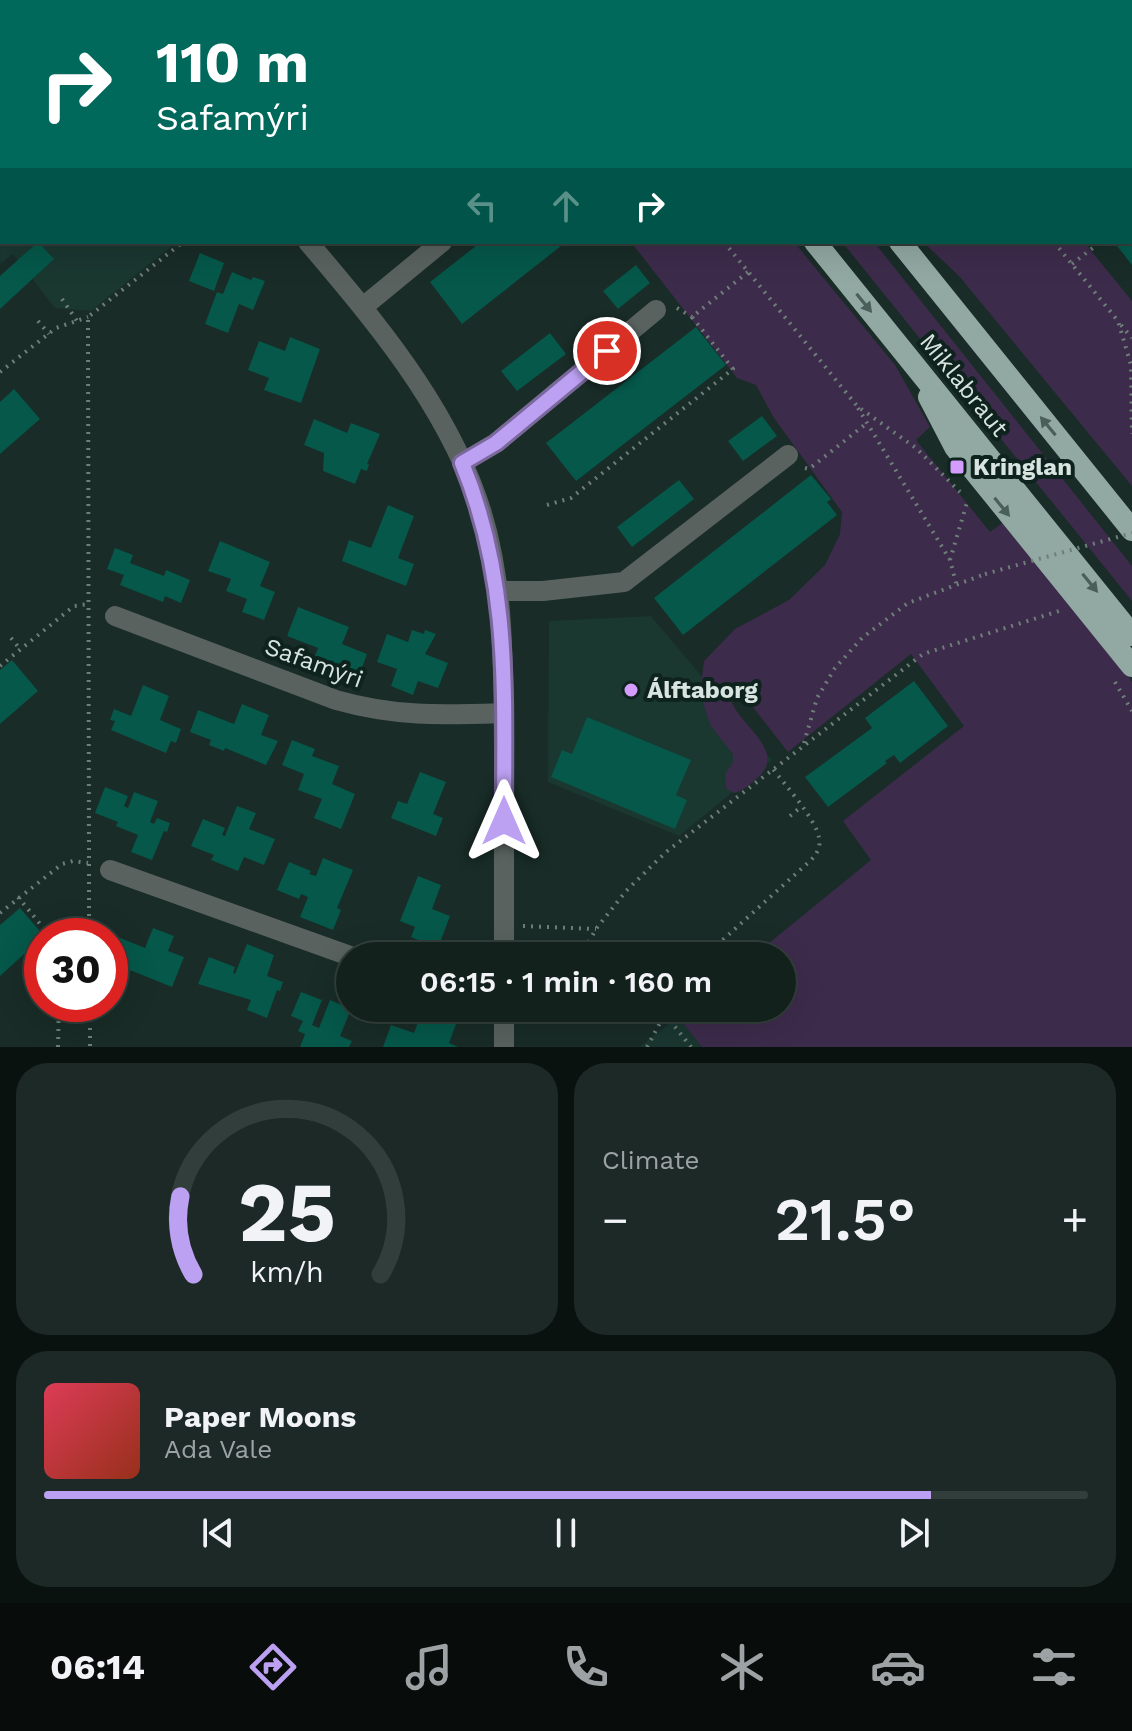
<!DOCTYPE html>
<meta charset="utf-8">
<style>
:root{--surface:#13211d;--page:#1c2926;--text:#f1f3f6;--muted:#9da3a4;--line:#323e3b;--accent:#bca0f2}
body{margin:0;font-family:"Work Sans",sans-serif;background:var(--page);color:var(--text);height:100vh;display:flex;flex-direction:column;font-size:30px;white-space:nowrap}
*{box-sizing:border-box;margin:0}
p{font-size:26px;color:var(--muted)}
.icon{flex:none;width:44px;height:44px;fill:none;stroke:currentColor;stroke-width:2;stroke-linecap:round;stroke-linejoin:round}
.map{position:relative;height:1047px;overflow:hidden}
.side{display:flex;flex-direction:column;gap:16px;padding:16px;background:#0a1210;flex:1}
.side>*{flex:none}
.guide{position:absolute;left:0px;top:0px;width:1132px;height:244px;box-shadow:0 8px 32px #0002,0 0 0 2px var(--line);background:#00695c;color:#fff;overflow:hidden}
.speed{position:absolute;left:24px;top:918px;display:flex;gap:16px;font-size:40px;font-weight:700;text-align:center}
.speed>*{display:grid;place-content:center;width:104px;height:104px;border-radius:50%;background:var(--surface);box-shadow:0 8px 32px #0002,0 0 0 2px var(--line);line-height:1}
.speed .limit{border:12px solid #d22;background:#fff;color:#111}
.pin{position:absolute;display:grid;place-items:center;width:68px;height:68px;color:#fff;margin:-34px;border:4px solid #fff;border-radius:50%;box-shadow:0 2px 8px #0007}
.me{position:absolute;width:88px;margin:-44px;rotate:0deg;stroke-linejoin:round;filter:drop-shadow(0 0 6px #0008)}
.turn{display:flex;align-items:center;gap:28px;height:168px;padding:0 24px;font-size:36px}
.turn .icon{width:104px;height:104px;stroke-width:2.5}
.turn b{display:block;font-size:56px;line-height:68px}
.lanes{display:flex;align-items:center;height:76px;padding:0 24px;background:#0003;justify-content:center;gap:40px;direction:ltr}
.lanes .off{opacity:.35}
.big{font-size:60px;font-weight:600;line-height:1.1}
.side .tile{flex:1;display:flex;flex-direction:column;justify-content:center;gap:12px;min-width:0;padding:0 28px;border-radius:32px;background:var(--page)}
.side .dial{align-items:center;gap:0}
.dial svg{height:208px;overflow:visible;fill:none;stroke:var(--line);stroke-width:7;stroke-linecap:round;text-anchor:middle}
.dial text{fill:var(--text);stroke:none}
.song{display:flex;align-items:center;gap:24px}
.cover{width:96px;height:96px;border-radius:12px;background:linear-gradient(135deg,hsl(350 70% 55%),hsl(10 70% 35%))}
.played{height:8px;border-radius:4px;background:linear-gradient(90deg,var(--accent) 85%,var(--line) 85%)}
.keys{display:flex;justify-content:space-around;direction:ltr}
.heat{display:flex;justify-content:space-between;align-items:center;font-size:44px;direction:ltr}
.side .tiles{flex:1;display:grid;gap:16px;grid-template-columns:1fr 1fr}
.tile:last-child{grid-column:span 2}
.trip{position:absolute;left:336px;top:942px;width:460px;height:80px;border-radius:40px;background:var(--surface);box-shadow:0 8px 32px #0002,0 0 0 2px var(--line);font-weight:600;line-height:80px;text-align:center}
.dock{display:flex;height:128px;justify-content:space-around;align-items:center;background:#080d0c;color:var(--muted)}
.dock .icon{width:56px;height:56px}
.dock .on{color:var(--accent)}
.dock b{font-size:36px;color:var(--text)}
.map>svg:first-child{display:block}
.built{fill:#1a3730}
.green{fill:#3d2b4b}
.building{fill:#05584a}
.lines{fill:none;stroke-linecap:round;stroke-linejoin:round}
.path{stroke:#6e7e79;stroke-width:4;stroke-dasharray:2 6;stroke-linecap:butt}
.minor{stroke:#59625f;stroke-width:20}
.tertiary{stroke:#59625f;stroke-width:20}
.trunk{stroke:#92a8a2;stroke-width:22}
.path-bridge{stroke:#6e7e79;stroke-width:4;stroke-dasharray:2 6;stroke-linecap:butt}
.oneway{fill:#4a5f59}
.route-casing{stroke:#7a689d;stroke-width:20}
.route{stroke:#bca0f2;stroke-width:14}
.poi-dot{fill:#d49cfc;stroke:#0f231e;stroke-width:3}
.labels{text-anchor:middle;stroke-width:8;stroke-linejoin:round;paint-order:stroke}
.street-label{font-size:24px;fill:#d8e4e0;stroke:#0f231e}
.poi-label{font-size:24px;font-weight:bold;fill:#d8e4e0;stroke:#0f231e;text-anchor:start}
</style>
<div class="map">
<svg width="1132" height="1047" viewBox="0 0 1132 1047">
<rect width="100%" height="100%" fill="#192c27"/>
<!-- built -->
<path class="built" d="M2 50V242H177L91 311 55 308 13 254 0 264Z
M651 616 772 760 679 836 548 782 549 621Z
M678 1017 702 1047H639Z"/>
<!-- green -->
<path class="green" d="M631 242H794L895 365 930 427 916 440 990 532 1005 521 1114 653 1132 682V1047H702L678 1017 689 1008H782V956H753L871 860 843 821 964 726 911 654 788 752 734 683C711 714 799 746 755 780 748 786 743 791 734 793L726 788 725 774 733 762V754L710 725 700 693 704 661 735 629 789 600 825 565 840 534 842 512 774 418 756 385 737 378Z
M842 242H874L1132 566V601Z
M923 242H1084L1132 301V486L959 276Z"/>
<!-- building -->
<path class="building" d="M38 242 54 259 0 309V276Z
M481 242H566L462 324 430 282Z
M1114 242H1132V265Z
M200 253 224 263 214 291 189 281Z
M636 265 650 283 618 309 603 291Z
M232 272 251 280 253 277 265 281 253 310 239 304 228 333 205 324 217 292 223 294Z
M696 327 726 365 576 481 546 443Z
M550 333 566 354 517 391 501 371Z
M290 337 320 349 301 403 264 390 269 378 248 370 259 341 285 351Z
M14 389 40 419 0 454V402Z
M762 416 777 436 743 461 728 441Z
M314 419 347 433 351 423 380 434 367 464H369L367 471 361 469 355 484 323 471 324 453 304 445Z
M811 475 831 499 827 502 837 515 683 635 654 598Z
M679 480 694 499 632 547 617 527Z
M388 505 414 516 398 558 414 564 406 586 342 561 349 540 371 548Z
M220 541 270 562 260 586 275 592 264 620 242 612 247 599 226 591 231 579 208 571Z
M115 548 133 555 130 563 164 576 166 570 190 580 181 603 165 596 163 602 120 585 124 575 107 569Z
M298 607 349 627 342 644 367 654 358 679 313 661 318 648 287 636Z
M412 630 424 634 425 630 436 634 425 654 448 663 438 688 418 681 413 695 391 686 397 669 377 662 387 634 408 642Z
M12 660 38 691 0 724V670Z
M914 681 948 726 900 763 894 755 885 761 887 763 828 807 805 777 872 728 865 718Z
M143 685 169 696 160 720 181 729 176 743 171 741 166 753 111 730 115 721 110 720 114 709 131 716Z
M242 704 269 715 261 735 278 741 266 765 225 748 224 751 209 745 211 740 190 732 198 710 234 724Z
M587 717 691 760 676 795 687 800 675 829 551 777 562 750 572 754Z
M292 740 315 749 312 756 339 766 332 784 355 794 341 829 314 818 322 799 298 790 304 774 282 765Z
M420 772 446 782 433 814 443 818 436 836 391 818 398 801 407 804Z
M105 787 128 796 124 806 128 808 134 792 158 801 150 822 154 824 157 818 170 823 167 832 164 831 152 860 131 852 138 835 116 826 118 822 95 813Z
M237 806 256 813 249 829 275 839 264 865 244 857 238 871 211 860 214 855 191 846 203 819 225 828 222 835 225 836Z
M323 858 353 870 337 908 341 910 333 930 300 917 308 897 301 894 299 899 277 890 289 862 311 871 309 874 316 876Z
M418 876 441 885 432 909 450 916 438 948 411 937 415 927 400 921Z
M20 908 44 936 0 976V925Z
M153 928 174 936 168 951 184 957 172 987 110 962V942L113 935 145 948Z
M247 944 274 955 267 976 283 982 280 991 277 990 267 1018 247 1010 251 1000 198 984 209 957 235 967 233 973 235 974Z
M301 992 322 1000 312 1025 319 1028 330 1000 351 1009 340 1036 352 1041 349 1047H300L305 1034 298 1031 303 1021 291 1016Z
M422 1012 456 1024 449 1043 458 1047H383L391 1025 414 1033Z"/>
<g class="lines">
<!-- path -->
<path class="path" d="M528 0 529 2
M858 0 860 2
M478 2 481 0
M724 242 857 406 916 448 960 492
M1054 242 1118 321 1131 365 1132 434
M1072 264 1094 247 1092 242
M62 299 77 321
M677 308 692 317
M38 321 49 334
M1121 325 1132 338
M0 372 56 328 88 317
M858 408 950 560 956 583
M805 468 809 469 867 423
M547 505 571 498 733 369 692 317 748 272
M950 560 968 499
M11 638 20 649
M0 666 74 606 88 604
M1115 682 1132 711
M804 743 817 698 835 668 862 638 908 603 985 574
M790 816 801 807
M89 866 88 317 183 242
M89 874V936
M18 897 50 936
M0 913 62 864 73 861 88 863
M523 926 596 929
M581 956 596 929 626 891 666 852 923 654 1059 611
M705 956 810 861C816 855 821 848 819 838 816 819 785 785 773 769
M90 1004V1047
M660 1008 691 1047
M543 1019 550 1008
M58 1047 59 1004
M647 1047 668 1008"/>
<!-- minor -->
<path class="minor" d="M124 0 126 2
M308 242C374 320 442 400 477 498 505 577 503 662 504 744 504 815 504 885 504 956
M363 307 442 242
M462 463 496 443 656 310
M498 591H543L624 582 788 455
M115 616 336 700C396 717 442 715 503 713
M110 870 350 956
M504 1047V1008"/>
<!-- tertiary -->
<path class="tertiary" d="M13 2 15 0
M0 15 2 13"/>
<!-- trunk -->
<path class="trunk" d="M620 0 621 2
M705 0 707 2
M815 242 1132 635
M900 242 1132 530
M929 397 955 447 1132 666"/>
<!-- path-bridge -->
<path class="path-bridge" d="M985 574 1132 533"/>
</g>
<!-- one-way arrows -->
<defs><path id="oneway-solid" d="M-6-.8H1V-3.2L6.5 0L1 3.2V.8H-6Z" transform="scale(2)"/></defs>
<g class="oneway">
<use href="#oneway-solid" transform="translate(864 303) rotate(51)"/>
<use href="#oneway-solid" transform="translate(1048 426) rotate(-129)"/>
<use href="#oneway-solid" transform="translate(1002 507) rotate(51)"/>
<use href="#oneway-solid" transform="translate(1090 583) rotate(51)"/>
</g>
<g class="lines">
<defs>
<path id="route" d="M504 821C504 695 511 582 462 463L496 443 607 351"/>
</defs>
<!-- route casing -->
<use href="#route" class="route-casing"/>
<!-- route -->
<use href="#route" class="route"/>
</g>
<!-- markers -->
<g class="poi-dot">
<rect x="949" y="459" width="16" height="16" rx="4"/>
<circle cx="631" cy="690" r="8"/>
</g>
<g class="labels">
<!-- street labels -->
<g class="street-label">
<text transform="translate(964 385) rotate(51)" y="8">Miklabraut</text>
<text transform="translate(314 663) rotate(20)" y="8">Safamýri</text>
</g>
<!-- poi labels -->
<g class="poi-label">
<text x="973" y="475">Kringlan</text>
<text x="647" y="698">Álftaborg</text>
</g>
</g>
</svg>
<div class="speed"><div class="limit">30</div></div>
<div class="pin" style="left:607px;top:351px;background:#d93025"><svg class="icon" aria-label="arrive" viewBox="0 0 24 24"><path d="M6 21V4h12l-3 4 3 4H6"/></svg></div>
<svg class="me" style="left:504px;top:821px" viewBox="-20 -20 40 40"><path d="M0-17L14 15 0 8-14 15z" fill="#bca0f2" stroke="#fff" stroke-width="4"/></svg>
<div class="trip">06:15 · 1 min · 160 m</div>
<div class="guide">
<div class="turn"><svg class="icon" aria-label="right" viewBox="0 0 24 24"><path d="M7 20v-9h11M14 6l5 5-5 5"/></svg><div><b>110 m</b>Safamýri</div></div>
<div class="lanes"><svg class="icon off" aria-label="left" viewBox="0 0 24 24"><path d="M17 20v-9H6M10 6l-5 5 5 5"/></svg><svg class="icon off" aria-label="ahead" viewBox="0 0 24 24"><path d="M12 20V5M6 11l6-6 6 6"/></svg><svg class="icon" aria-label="right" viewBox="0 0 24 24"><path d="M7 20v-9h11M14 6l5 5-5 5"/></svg></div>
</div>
</div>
<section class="side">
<div class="tiles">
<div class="tile dial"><svg viewBox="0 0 100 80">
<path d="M14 69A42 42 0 1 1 86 69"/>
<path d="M14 69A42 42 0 0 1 9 39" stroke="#bca0f2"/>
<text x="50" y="56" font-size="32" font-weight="700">25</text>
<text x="50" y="72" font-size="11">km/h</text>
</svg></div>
<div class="tile"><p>Climate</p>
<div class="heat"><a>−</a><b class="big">21.5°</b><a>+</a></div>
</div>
<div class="tile">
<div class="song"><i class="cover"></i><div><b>Paper Moons</b><p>Ada Vale</p></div></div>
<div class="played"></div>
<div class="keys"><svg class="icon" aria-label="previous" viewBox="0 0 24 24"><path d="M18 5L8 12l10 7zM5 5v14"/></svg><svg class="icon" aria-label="pause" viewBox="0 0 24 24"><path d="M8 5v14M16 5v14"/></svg><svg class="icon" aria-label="next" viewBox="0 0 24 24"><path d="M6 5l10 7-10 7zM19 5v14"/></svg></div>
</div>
</div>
</section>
<nav class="dock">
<b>06:14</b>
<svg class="icon on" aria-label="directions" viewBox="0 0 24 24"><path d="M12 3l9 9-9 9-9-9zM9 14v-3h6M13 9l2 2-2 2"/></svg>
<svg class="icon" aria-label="music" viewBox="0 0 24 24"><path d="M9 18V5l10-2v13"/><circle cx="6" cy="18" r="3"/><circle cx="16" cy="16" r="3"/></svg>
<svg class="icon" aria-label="phone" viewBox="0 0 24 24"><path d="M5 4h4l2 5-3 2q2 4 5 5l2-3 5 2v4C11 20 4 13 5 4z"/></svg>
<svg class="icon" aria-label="climate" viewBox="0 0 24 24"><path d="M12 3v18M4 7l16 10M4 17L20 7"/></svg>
<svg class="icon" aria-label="car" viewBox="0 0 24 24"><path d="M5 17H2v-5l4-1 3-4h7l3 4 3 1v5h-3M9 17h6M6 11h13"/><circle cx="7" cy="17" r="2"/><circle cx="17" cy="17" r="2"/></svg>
<svg class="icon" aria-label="filters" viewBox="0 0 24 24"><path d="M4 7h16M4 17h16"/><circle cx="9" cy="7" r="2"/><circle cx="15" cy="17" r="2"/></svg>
</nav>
